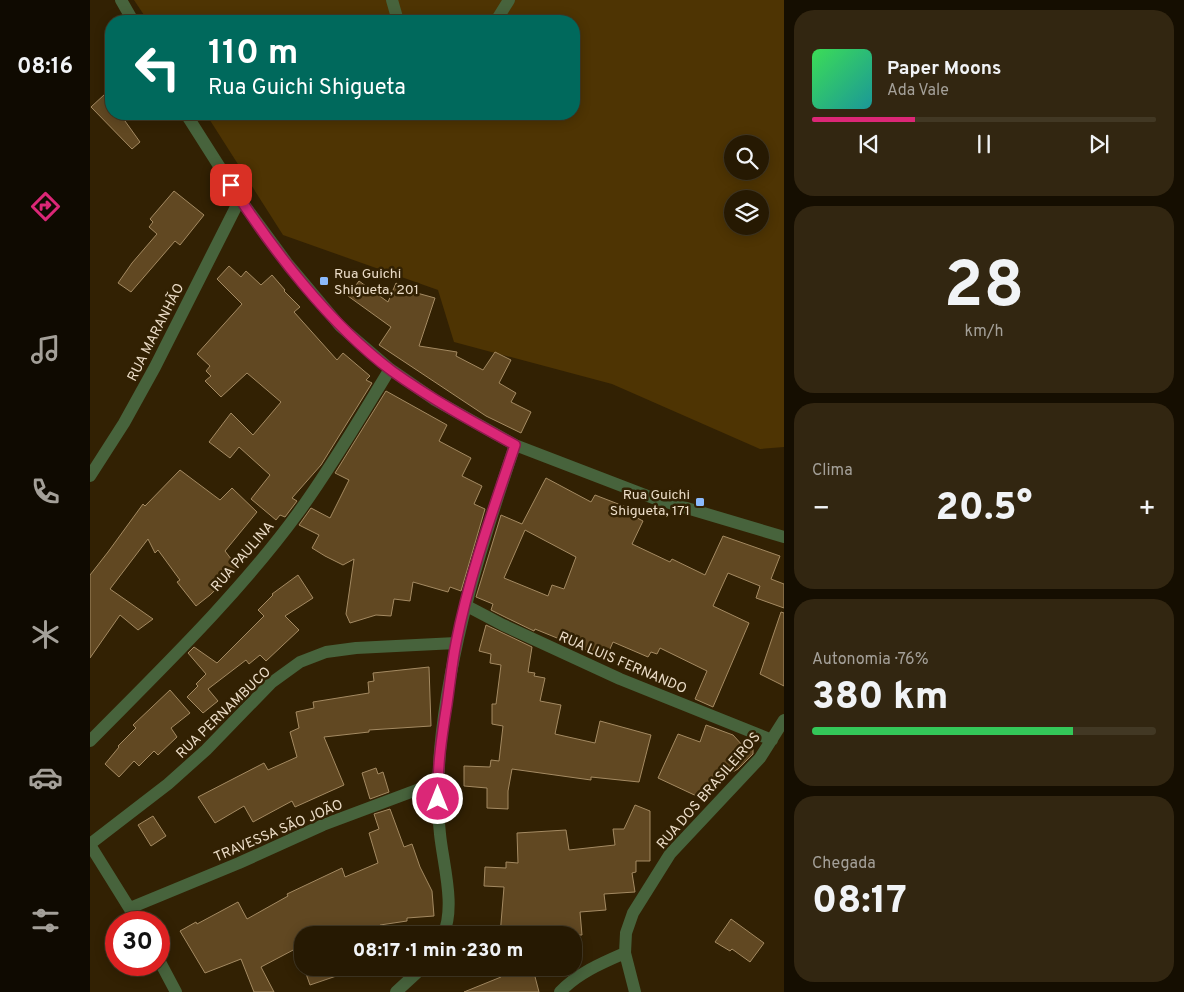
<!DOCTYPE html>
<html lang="pt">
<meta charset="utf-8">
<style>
:root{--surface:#261902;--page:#322611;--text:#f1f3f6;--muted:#a4a099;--line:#423824;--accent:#db2777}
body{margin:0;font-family:Overpass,sans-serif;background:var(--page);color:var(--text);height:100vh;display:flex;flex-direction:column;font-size:19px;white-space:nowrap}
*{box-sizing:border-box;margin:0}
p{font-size:16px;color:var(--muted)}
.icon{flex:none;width:28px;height:28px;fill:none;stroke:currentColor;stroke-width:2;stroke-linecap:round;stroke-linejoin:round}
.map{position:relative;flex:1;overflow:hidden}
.side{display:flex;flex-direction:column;gap:10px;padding:10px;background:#150e01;width:400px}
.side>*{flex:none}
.top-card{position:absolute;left:15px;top:15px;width:475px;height:105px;border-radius:20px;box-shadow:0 2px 12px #0003,0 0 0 1px var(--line);background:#00695c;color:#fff;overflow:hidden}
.buttons{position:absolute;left:634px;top:135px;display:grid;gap:10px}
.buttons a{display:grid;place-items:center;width:45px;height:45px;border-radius:50%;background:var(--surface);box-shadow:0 2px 12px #0003,0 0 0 1px var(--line);font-size:25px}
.speed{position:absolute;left:15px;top:911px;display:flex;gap:10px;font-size:25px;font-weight:700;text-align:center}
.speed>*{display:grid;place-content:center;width:65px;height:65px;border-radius:50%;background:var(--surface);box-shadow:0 2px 12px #0003,0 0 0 1px var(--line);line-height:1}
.speed .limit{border:8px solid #d22;background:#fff;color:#111}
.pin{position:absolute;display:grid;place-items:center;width:42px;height:42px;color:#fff;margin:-21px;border-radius:10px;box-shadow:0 2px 8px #0006}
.me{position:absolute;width:55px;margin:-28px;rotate:0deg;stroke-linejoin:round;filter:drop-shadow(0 0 4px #0008)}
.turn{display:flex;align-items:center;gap:18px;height:105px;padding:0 20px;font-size:22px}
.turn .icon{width:65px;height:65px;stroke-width:2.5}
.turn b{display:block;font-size:35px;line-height:42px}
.big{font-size:38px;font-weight:800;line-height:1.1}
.side .tile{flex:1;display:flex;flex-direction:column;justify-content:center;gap:8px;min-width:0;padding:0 18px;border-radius:20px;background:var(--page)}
.side .dial{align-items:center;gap:0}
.dial b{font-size:65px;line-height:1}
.song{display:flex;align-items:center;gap:15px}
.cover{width:60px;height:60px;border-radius:8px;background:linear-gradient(135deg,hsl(130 70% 55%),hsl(180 70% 35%))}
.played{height:5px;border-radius:2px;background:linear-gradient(90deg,var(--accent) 30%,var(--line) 30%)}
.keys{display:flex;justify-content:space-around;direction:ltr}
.heat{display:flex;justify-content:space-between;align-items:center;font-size:28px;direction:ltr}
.charge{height:8px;border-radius:4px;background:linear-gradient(90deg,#34c759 76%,var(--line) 0)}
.trip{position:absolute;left:204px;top:926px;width:288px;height:50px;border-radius:20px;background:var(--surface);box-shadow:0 2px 12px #0003,0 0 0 1px var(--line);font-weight:800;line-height:50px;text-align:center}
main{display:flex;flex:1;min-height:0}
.menu{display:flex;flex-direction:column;width:90px;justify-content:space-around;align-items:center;background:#0f0a01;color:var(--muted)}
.menu .icon{width:35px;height:35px}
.menu .current{color:var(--accent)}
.menu b{font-size:22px;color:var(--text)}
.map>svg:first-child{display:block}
.green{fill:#4e3403;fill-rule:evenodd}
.building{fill:#614822;stroke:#a48a62;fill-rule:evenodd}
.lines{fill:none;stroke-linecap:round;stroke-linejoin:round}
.minor{stroke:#47633c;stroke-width:12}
.route-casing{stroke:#8e194d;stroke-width:12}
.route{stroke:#db2777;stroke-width:9}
.poi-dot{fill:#8bbafc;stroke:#322103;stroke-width:2}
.labels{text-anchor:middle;stroke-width:5;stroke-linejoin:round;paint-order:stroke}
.poi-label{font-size:14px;fill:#ecddc8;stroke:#322103;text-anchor:start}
.street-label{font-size:14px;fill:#ecddc8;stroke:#322103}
</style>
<main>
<nav class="menu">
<b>08:16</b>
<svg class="icon current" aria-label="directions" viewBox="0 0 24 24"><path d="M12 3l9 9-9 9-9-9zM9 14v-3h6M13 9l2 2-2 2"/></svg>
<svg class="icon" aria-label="music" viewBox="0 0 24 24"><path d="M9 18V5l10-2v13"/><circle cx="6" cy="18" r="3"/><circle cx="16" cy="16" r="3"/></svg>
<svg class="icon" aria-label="phone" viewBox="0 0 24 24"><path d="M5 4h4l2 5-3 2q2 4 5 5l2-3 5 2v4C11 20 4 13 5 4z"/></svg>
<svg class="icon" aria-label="climate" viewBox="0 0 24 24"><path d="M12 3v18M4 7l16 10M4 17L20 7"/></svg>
<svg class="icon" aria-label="car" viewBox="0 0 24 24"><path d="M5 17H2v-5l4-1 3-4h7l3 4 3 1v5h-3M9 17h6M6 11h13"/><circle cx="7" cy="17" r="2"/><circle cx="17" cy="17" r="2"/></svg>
<svg class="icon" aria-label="filters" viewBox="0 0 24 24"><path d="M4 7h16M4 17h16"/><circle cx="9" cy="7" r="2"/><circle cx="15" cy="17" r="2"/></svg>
</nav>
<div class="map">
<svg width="694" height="992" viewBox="0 0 694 992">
<rect width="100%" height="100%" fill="#322103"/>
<!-- green -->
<path class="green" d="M44 0H694V447L670 449 522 384 364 342 348 290 193 235 116 114H484V21H58ZM642 144H670V171H642ZM642 199H670V226H642Z"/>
<!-- building -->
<path class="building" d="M15 94 21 103V114H30L50 142 42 149 1 107Z
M84 191 114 215 90 245 85 241 41 292 28 283 42 263 67 234 59 227 63 222 60 219Z
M139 266 151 277 156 271 171 285 182 275 195 290 194 291 210 307 204 312 247 360 253 353 280 376 276 380 282 383 231 465 202 498 207 501 195 517 190 515 186 520 161 499 180 475 149 447 140 458 119 442 141 413 163 435 191 402 157 373 131 397 115 381 121 376 116 371 120 366 107 354 152 304 127 279Z
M269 281 298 302 306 283 316 290 345 298 329 346 367 352 366 356 393 370 405 352 421 360 409 383 426 393 421 402 441 412 431 433 396 416 289 345 301 327 258 296Z
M296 391 357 425 349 441 381 458 372 476 392 486 384 504 395 509 371 591 360 587 358 592 323 582 320 601 304 599 301 616 286 615 260 623 256 614 264 559 253 565 235 556 222 548 229 535 209 525 221 508 240 518 259 480 245 473Z
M90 470 130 500 142 488 167 512 135 551 148 568 120 595 106 606 87 582 90 580 68 550 65 553 58 539 20 589 63 619 48 630 30 615 0 658V575L18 552 53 504 55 506Z
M456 478 501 502 505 495 536 507 534 511 553 521 542 544 580 562 582 559 615 575 633 536 690 556 681 579 694 584V608L666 598 670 586 638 573 623 606 659 623 623 707 605 699 617 671 570 648 567 654 561 652 558 657 523 642 516 658 445 629 444 631 417 618 401 610 403 604 386 597 411 515 432 524ZM435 530 486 557 474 589 462 585 458 596 414 578Z
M208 575 223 598 195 616 209 630 176 661 170 655 159 664 156 660 118 689 128 701 113 713 97 697 108 686 106 684 116 674 98 653 104 647 127 663 174 616 168 610 183 595 182 594Z
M691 612 694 613V686L670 674Z
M396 625 442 647 438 672 445 673 444 676 455 678 450 701 471 705 465 734 505 743 510 721 561 735 549 782 501 777V780L422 769 418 791V809L397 808V788L374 786V766L400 767 401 760 409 761 413 726 402 724V704H406L411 665 400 663 401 654 389 651Z
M339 667 341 726 279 730V732L234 737 254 785 205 807 202 801 163 822 154 806 125 823 108 797 174 763 178 770 207 757 200 732 209 728 206 712 224 708 223 702 279 693 278 682 284 681 283 673Z
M80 690 100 713 81 728 87 737 68 755 64 751 49 766 44 761 29 777 15 764 29 747 28 746 46 728 43 725Z
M616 725 643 735 654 747 663 749V754L648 769 628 780 623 778 613 799 568 778 588 734 610 742Z
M286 768 288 774 293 772 299 792 280 799 272 773Z
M545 805 560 811V861H546V872L542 873 545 892 514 894 516 910 490 912 492 935H410L414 887 394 886 395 867 416 868V862L428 863 427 833 476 830 479 850 525 845 523 829H534Z
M300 809 314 847 322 844 330 867 342 891 344 916 317 918V921L290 925 292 935H212V964L207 948 171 967 184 992H164L151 959 115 973 90 931 106 922 107 924 148 902 157 919 198 896 197 894 252 868 255 877 288 863 279 833 289 829 284 814Z
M63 816 76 836 61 846 48 825Z
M641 919 674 943 660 962 642 949 640 951 625 942Z
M214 968H260L261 971 220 985Z
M443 969 449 992H374L411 977 410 970 433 972Z"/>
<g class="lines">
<!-- minor -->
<path class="minor" d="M31 0 43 21
M302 0 308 21
M406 21 419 0
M96 114 150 199 197 263 250 326 300 369 345 400 425 445 563 498 694 537
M0 476 34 423 65 367 150 199
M375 605 413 625 530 679 682 740
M0 741C71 669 148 595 208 513 241 468 270 418 300 369
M0 844 78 784 116 750 181 683 210 662 236 652 266 648 366 643
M0 845 48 922
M40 908 149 863 233 825 348 782
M353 935C366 907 353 864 350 834 347 806 348 778 350 750 360 644 391 546 425 445
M69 960 86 992
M306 992 332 968
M470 992C488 973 512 963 535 953
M545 992 535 953 536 933 543 913 580 854 670 758 694 720"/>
</g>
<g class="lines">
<defs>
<path id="route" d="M141 185C182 249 240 325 302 371 341 399 383 422 425 445 403 510 379 576 366 643 362 663 360 683 357 704 352 735 347 767 348 799"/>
</defs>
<!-- route casing -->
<use href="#route" class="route-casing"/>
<!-- route -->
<use href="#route" class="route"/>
</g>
<!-- markers -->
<g class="poi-dot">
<rect x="229" y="276" width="10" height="10" rx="2.5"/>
<rect x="605" y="497" width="10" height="10" rx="2.5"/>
</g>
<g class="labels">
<!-- poi labels -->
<g class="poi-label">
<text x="244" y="278">Rua Guichi<tspan x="244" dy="16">Shigueta, 201</tspan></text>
<text x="600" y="499" text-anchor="end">Rua Guichi<tspan x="600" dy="16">Shigueta, 171</tspan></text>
</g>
<!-- street labels -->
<g class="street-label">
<text transform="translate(65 332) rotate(-63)" y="5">RUA MARANHÃO</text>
<text transform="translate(152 556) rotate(-49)" y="5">RUA PAULINA</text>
<text transform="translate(533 662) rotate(23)" y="5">RUA LUIS FERNANDO</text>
<text transform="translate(133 712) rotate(-44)" y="5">RUA PERNAMBUCO</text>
<text transform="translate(618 790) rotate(-49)" y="5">RUA DOS BRASILEIROS</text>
<text transform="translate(188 830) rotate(-23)" y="5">TRAVESSA SÃO JOÃO</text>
</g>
</g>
</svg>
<div class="buttons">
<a><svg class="icon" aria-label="search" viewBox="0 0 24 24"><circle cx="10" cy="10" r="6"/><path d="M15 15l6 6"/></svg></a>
<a><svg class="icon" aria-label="layers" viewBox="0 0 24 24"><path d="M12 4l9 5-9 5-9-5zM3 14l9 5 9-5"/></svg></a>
</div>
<div class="speed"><div class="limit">30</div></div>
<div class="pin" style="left:141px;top:185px;background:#d93025"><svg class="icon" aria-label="arrive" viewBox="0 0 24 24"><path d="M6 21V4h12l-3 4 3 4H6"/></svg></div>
<svg class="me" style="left:348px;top:799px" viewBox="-20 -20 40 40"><circle r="17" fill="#db2777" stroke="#fff" stroke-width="3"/><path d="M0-11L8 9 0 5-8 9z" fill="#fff"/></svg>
<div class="trip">08:17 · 1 min · 230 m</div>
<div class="top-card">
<div class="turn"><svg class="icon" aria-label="left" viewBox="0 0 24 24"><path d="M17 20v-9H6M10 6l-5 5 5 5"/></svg><div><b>110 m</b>Rua Guichi Shigueta</div></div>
</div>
</div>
<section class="side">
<div class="tile">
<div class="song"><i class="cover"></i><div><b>Paper Moons</b><p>Ada Vale</p></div></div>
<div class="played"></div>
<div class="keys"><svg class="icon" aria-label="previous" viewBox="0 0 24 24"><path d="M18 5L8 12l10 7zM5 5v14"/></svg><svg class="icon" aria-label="pause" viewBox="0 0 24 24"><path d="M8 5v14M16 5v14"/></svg><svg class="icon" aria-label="next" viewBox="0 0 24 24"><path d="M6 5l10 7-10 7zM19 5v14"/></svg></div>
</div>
<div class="tile dial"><b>28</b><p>km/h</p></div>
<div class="tile"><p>Clima</p>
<div class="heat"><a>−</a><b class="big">20.5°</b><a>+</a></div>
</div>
<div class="tile"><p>Autonomia · 76%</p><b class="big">380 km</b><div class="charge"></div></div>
<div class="tile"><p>Chegada</p><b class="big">08:17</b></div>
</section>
</main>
